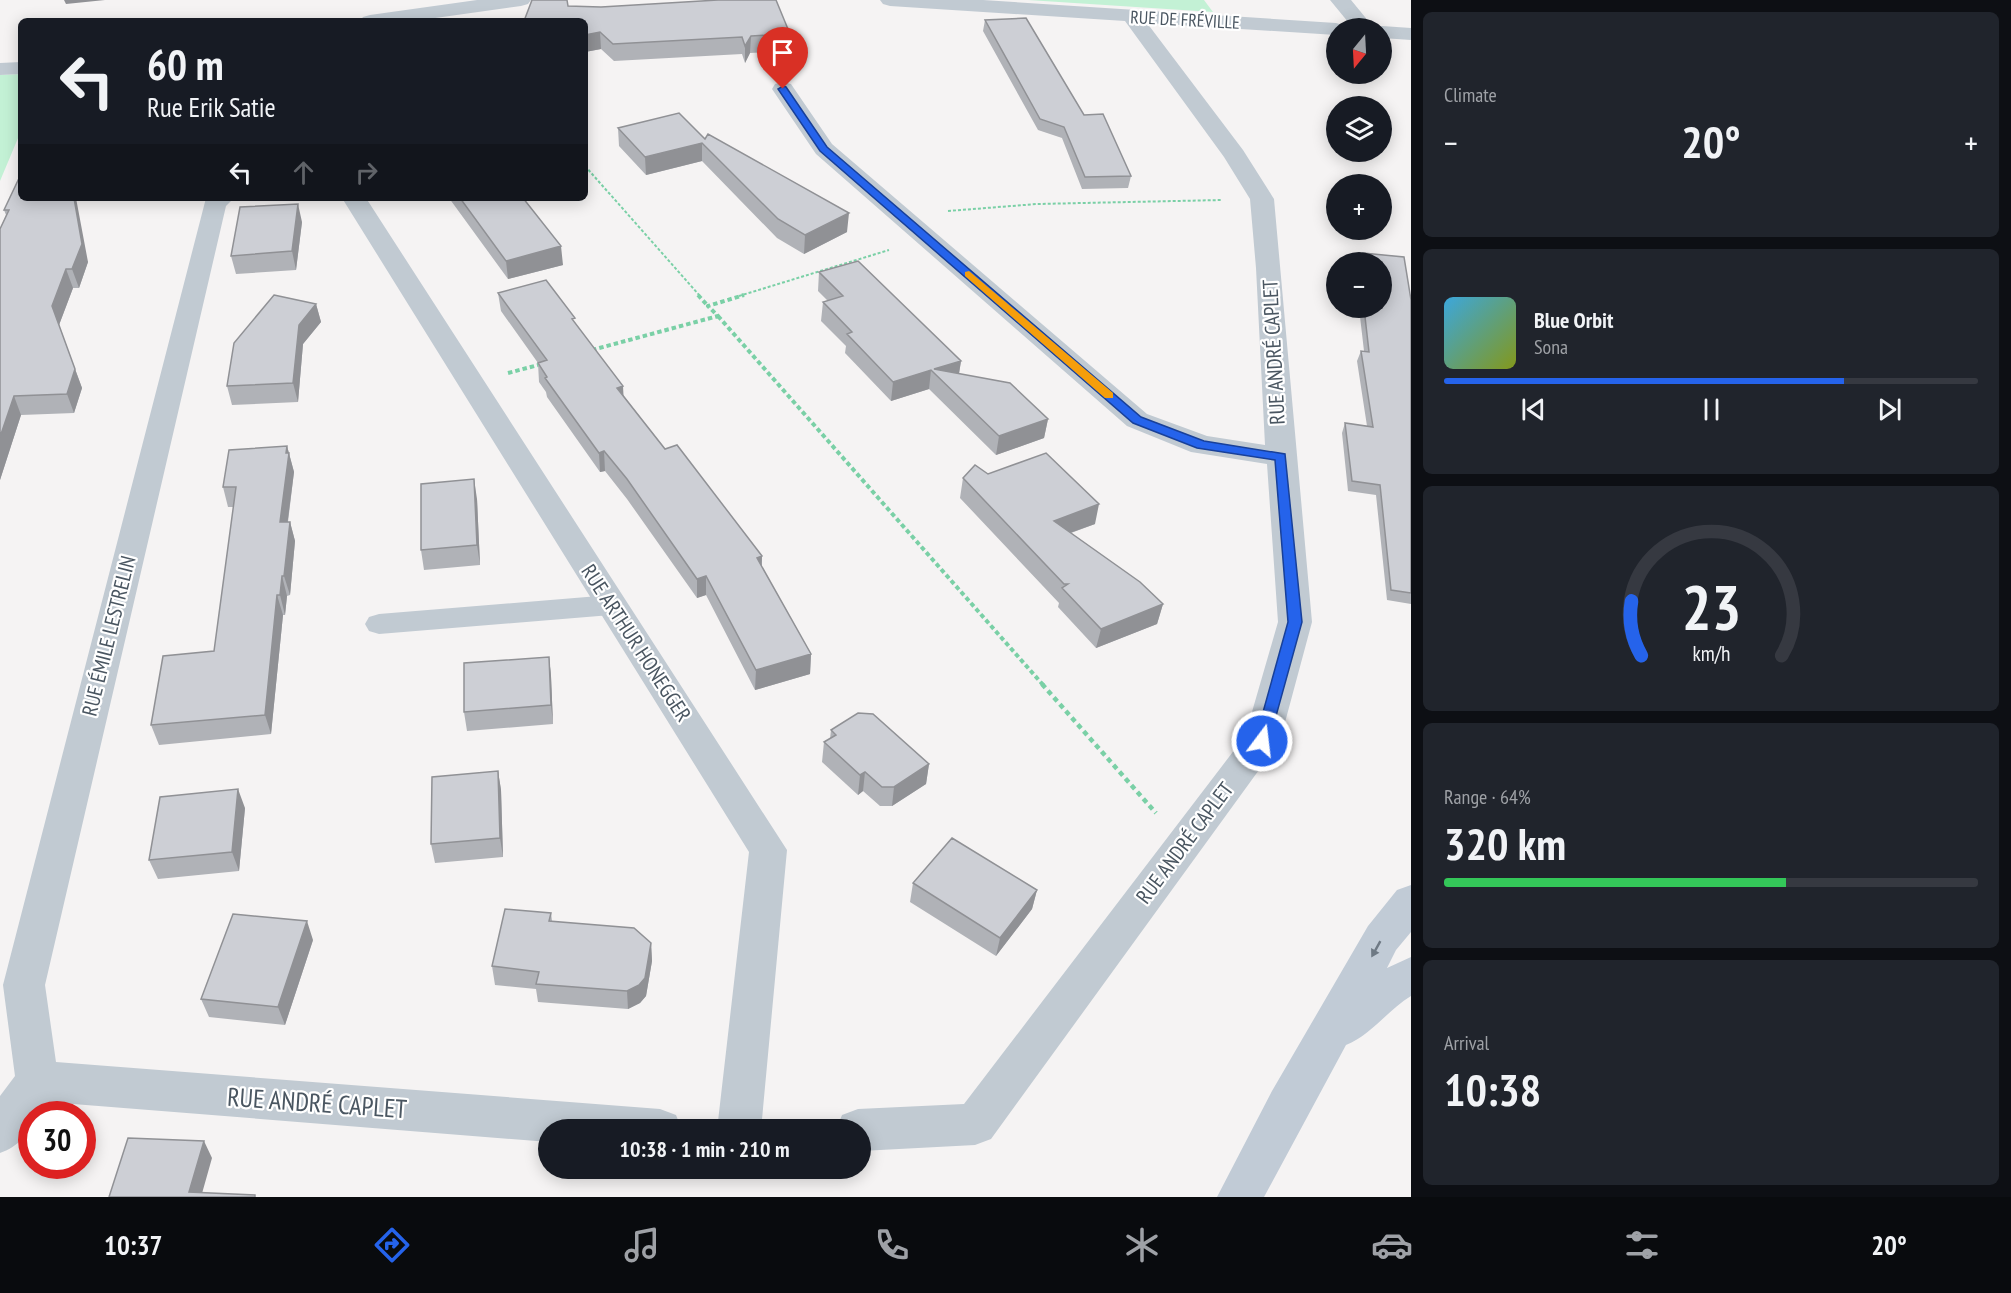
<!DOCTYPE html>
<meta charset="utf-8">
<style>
:root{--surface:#171b24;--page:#20242c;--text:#f1f3f6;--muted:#9ea1a6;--line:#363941;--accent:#2563eb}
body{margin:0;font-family:"PT Sans Narrow",sans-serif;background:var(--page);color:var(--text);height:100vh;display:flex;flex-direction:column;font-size:22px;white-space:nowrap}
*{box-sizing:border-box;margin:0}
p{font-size:20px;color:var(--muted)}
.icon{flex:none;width:33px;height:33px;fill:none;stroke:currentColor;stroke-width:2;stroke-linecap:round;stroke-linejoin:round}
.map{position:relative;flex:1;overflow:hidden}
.panel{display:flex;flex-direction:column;gap:12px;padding:12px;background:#0d0f14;width:600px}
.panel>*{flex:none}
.top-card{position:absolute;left:18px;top:18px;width:570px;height:183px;border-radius:9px;box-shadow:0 3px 15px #0003;background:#171b24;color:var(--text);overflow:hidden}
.needle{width:39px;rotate:198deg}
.fabs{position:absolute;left:1326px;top:18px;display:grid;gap:12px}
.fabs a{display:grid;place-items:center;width:66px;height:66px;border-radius:50%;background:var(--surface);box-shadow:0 3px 15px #0003;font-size:30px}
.speed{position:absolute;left:18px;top:1101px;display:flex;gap:12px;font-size:30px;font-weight:700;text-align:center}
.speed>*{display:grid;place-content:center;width:78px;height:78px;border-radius:50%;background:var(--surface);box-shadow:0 3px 15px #0003;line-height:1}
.speed .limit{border:9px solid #d22;background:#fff;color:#111}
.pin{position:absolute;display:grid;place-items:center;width:51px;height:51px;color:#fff;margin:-62px -26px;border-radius:50% 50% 50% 0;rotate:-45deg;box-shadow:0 0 6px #0007}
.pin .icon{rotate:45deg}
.me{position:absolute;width:66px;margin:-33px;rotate:15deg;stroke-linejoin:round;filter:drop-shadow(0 0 4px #0008)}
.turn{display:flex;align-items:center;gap:21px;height:126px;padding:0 30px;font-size:27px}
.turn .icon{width:78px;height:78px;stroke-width:2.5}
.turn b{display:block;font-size:42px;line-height:51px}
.lanes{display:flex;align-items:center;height:57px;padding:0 30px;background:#0003;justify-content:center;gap:30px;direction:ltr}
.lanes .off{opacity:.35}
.big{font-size:45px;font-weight:800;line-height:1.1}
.panel .tile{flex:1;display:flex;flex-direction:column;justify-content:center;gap:9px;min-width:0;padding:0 21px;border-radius:9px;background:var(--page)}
.panel .dial{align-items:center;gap:0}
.dial svg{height:156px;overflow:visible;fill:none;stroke:var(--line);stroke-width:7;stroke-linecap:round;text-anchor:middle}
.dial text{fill:var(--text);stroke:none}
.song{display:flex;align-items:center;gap:18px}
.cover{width:72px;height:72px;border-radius:9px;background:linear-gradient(135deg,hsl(200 70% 55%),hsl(70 70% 35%))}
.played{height:6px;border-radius:3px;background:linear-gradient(90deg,var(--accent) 75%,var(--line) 75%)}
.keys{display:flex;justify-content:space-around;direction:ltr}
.heat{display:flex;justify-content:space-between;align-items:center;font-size:33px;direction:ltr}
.charge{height:9px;border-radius:4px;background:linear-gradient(90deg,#34c759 64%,var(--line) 0)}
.trip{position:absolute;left:538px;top:1119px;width:333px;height:60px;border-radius:30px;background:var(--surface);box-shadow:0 3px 15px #0003;font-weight:800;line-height:60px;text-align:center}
.tabs{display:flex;height:96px;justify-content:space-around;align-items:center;background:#090b0e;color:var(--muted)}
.tabs .icon{width:42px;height:42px}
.tabs .active{color:var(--accent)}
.tabs b{font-size:27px;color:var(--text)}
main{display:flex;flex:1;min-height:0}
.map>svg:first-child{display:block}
.green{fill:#c3f1d5}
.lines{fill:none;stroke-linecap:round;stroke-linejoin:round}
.path-far2{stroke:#7ad0a6;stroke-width:2;stroke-dasharray:3 2;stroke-linecap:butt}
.path-far1{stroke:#7ad0a6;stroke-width:4;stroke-dasharray:4.5 3;stroke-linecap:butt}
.path{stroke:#7ad0a6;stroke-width:4.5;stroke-dasharray:5 4;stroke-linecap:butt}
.lane{fill:#c1cad2;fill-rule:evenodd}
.street{fill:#c1cad2;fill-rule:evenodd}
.secondary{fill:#c1cbd6;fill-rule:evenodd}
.wall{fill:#b0b2b7}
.shaded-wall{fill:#909195}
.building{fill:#cdcfd5;stroke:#909195;stroke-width:1.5}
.oneway{fill:#6e7984}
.route{fill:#2563eb;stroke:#184099;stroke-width:1.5}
.slow{fill:#f59e0b}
.labels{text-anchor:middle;stroke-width:4.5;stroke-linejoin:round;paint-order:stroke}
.far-street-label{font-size:18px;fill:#4a5661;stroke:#fff}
.street-label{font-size:21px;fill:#4a5661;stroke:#fff}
.near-street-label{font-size:26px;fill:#4a5661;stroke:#fff}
</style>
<main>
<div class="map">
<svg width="1411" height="1197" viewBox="0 0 1411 1197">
<rect width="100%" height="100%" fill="#f5f3f3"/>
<!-- green -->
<path class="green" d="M1028 0H1204L1213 12Z
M21 74V131L0 181V75Z"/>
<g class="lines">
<!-- path-far2 -->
<path class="path-far2" d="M585 166 700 296
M948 211 1037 204 1222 200
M739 296 889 250"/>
<!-- path-far1 -->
<path class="path-far1" d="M698 295 708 306
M718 316 1044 686
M592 350 718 316 708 306 744 295
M508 373 542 364"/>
<!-- path -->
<path class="path" d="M1042 684 1156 813"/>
<!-- lane -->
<path class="lane" d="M611 595 621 598 625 605 621 612 611 615 379 634 369 631 365 624 369 617 379 614Z"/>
<!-- street -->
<path class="street" d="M477 0H531L528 4 521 6 414 21H360L363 17 370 15Z
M880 0H983L1336 23 1343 25 1346 28H1336V35L1147 23 1243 150 1274 199 1312 622 1280 741 991 1139 975 1145 861 1151V1130H836L842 1115 858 1109 964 1104 1245 736 1278 622 1267 464 1191 452 1127 426 816 154 772 89 775 84 783 82 791 84 832 144 1147 414 1207 436 1265 445 1256 268 1250 199 1224 157 1125 21 890 6 883 4Z
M1330 0H1351L1374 28 1382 26 1411 28V40L1382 38V28H1353Z
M21 62V74L0 75V63Z
M206 198H234L226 206 45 985 56 1062 660 1109 676 1115 682 1130H549V1142L48 1102 39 1114H32C32 1134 17 1147 0 1153V1096L15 1076 3 985Z
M342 198H366L787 850 761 1130H717L749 852Z"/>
<!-- secondary -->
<path class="secondary" d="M1411 885V932L1396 950 1387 968 1411 957V996C1388 1010 1371 1035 1346 1045L1264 1197H1217L1272 1091 1368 926 1397 890Z"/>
</g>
<!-- wall -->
<path class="wall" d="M568 6 790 34 789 51 750 53 745 63 742 54 614 61 601 49 585 52V21Z
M985 20 1084 115 1131 176 1128 188 1082 189 1062 138 1038 130 983 31Z
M618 128 705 139 847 232 804 254 777 238 702 161 646 175 619 146Z
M21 174 88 262 79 288H73L59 325 82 388 74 413 21 415 0 480V229L6 215 4 210Z
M449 198H523L563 265 508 279Z
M302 222 296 270 236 274 231 256Z
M1363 253 1404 257 1411 300V604L1387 600 1376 495 1348 491 1342 433 1345 423 1367 426 1357 361 1361 351H1364L1359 308H1382V262H1360Z
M819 272 961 361 959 374 1048 419 1044 438 996 455 929 389 891 401 845 353 846 346 821 321 823 302 828 301 818 291Z
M498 293 575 324 623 386V395L665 449 762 556V567L811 654 810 674 755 690 706 595 697 598 627 499 605 471 600 472 547 397 546 392 539 382 538 363 501 311Z
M316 304 321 322 303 344 298 402 232 405 227 386Z
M287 446 294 472 288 522H290L295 541 290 595 287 596 285 615H283L271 734 159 745 151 725 214 651 234 507H228L223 487Z
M988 474 1095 524 1071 533 1163 604 1157 624 1096 648 1058 607 1059 603 960 498 963 478Z
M477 499 480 565 424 570 421 550Z
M549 657 551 676 553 724 467 731 464 712Z
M831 730 929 764 926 784 892 806H880L863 791 858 795 822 762 824 742 830 739Z
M498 771 501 790 503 857 435 863 431 844Z
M245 808 239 871 158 879 149 860Z
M913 883 1037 890 1032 909 996 956 910 902Z
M551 913 552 921 651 943 652 961 646 996 640 1003 628 1009 538 1002 536 989 495 985 492 966Z
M313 940 285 1025 209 1017 201 999Z"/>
<!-- shaded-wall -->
<path class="shaded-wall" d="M64 0H105L66 4Z
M600 32 601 49 585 52V35Z
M751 36 750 53 745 63V46Z
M702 143V161L646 175 645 157Z
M74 198H76L88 262 79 288 72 269Z
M298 204 302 222 296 270 292 251Z
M849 213 847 232 804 254 805 235Z
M561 246 563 265 508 279 506 261Z
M66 269 73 288 59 325 52 306Z
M316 304 321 322 303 344 298 402 293 383 299 325Z
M961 361 958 379 934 369Z
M75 369 82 388 74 413 67 394Z
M931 370 929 389 891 401 893 382Z
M623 386 624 405 617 388Z
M14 396 21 415 0 480V437Z
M1048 419 1044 438 996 455 999 436Z
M287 446 294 472 285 542 280 522Z
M604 451 605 471 600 472 599 453Z
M474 479 477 499 480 565 477 545Z
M1099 504 1095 524 1050 540 1054 521Z
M290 522 295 541 290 595 284 576Z
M762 556 761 576 757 558Z
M282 576 287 596 285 615 280 595Z
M706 576V595L697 598V579Z
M277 595 283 615 271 734 265 715Z
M1163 604 1157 624 1096 648 1101 629Z
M811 654 810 674 755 690 756 670Z
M549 657 551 676 553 724 551 705Z
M929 764 926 784 892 806 894 787Z
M498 771 501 790 503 857 500 838Z
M865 772 863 791 858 795 860 775Z
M238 789 245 808 239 871 232 852Z
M1037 890 1032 909 996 956 1000 938Z
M307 921 313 940 285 1025 278 1007Z
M651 943 652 961 646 996 640 1003 628 1009 627 991Z
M204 1141 212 1158 201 1197 189 1192Z"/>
<!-- building -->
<path class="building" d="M532 0H567L568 6 601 7 718 0H776L790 34 751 36 745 46 742 37 613 44 600 32 585 35V21H524Z
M1026 18 1084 115 1103 114 1131 176 1085 177 1064 127 1040 119 985 20Z
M679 113 705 139 708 134 849 213 805 235 778 219 702 143 645 157 618 128Z
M21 174V198H74L82 244 72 269H66L52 306 75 369 67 394 14 396 0 437V229L9 210H4Z
M460 198H523L561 246 506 261Z
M298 204 292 251 231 256 240 207Z
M1363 253 1404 257 1411 300V593L1391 590 1380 485 1352 481 1345 423 1373 427 1361 351 1369 352 1364 308H1382V262H1365Z
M858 261 961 361 934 369 1010 383 1048 419 999 436 931 370 893 382 847 334 852 332 823 302 843 296 819 272Z
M546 280 575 318 572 319 623 386 617 388 665 449 677 445 762 556 757 558 811 654 756 670 706 576 697 579 627 479 604 451 599 453 545 378 547 377 538 363 547 360 498 293Z
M274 295 316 304 299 325 293 383 227 386 234 343Z
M287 446 286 453H289L280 522H290L284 576H282L280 595H277L265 715 151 725 163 656 214 651 236 487H223L229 450Z
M1046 453 1099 504 1054 521 1140 582 1163 604 1101 629 1062 588 1068 584H1064L963 478 975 465 988 474Z
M474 479 477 545 421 550V484Z
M549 657 551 705 464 712V663Z
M858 713 873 714 929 764 894 787H882L865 772 860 775 824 742 836 735 831 730Z
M498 771 500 838 431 844 432 777Z
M238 789 232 852 149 860 160 797Z
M952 838 1037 890 1000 938 913 883Z
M505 909 551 913 549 921 634 928 651 943 645 978 639 985 627 991 536 984 539 972 492 966Z
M233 914 307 921 278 1007 201 999Z
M128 1138 204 1141 189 1192 255 1195V1197H109Z"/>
<!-- one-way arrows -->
<defs><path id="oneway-solid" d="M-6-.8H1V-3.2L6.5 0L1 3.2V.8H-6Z" transform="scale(1.5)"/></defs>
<use class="oneway" href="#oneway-solid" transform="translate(1376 949) rotate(119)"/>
<!-- route -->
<path class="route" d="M783 86 786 87 827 147 1141 417 1204 441 1285 454 1302 622 1268 745H1257L1255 741 1288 622 1275 460 1197 448 1133 423 820 151 778 89Z"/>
<!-- slow -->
<path class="slow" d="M969 271 1113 393V398H1105L965 276V272Z"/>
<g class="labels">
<!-- far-street labels -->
<g class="far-street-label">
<text transform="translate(1185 20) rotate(3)" y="6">RUE DE FRÉVILLE</text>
</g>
<!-- street labels -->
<g class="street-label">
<text transform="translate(1274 352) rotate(-93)" y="7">RUE ANDRÉ CAPLET</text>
<text transform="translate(109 636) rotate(-76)" y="7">RUE ÉMILE LESTRELIN</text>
<text transform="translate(636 643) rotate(57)" y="7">RUE ARTHUR HONEGGER</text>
<text transform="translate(1185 843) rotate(-53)" y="7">RUE ANDRÉ CAPLET</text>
</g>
<!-- near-street labels -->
<g class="near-street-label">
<text transform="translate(317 1103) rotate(4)" y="9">RUE ANDRÉ CAPLET</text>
</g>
</g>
</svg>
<div class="fabs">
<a><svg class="needle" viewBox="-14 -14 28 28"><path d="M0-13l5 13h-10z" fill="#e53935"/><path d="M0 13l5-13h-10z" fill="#9ea1a6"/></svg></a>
<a><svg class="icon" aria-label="layers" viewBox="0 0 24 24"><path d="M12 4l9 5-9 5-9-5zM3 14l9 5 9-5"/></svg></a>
<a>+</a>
<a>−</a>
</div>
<div class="speed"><div class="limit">30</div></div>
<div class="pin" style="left:783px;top:89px;background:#d93025"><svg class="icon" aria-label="arrive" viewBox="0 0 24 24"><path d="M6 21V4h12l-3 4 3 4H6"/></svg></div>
<svg class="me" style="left:1262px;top:741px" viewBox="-20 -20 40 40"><circle r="17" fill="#2563eb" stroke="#fff" stroke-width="3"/><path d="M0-11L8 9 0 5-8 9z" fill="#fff"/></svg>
<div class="trip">10:38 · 1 min · 210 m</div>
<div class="top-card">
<div class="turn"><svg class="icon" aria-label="left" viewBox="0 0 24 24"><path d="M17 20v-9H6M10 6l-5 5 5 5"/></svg><div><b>60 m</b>Rue Erik Satie</div></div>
<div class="lanes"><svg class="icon" aria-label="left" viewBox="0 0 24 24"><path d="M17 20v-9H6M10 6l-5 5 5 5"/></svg><svg class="icon off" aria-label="ahead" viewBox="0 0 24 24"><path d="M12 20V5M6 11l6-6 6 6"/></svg><svg class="icon off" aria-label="right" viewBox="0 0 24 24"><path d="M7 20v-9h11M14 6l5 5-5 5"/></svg></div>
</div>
</div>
<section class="panel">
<div class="tile"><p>Climate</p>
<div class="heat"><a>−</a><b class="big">20°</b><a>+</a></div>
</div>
<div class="tile">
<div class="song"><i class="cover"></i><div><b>Blue Orbit</b><p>Sona</p></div></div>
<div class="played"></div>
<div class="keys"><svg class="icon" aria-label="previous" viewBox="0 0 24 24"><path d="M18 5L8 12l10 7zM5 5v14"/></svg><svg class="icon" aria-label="pause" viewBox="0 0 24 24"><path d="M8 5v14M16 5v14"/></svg><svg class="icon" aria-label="next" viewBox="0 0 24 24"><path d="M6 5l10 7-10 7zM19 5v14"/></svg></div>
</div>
<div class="tile dial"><svg viewBox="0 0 100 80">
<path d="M14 69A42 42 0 1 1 86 69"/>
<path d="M14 69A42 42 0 0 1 9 41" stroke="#2563eb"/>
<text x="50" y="56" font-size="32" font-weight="700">23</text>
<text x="50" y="72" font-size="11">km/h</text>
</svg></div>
<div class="tile"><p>Range · 64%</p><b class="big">320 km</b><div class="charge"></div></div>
<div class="tile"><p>Arrival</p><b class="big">10:38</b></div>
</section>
</main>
<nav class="tabs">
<b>10:37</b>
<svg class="icon active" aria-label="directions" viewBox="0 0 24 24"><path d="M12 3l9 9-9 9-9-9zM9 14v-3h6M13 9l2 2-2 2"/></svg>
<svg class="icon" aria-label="music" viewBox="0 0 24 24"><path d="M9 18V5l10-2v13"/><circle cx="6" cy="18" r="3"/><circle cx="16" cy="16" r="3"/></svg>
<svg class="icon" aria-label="phone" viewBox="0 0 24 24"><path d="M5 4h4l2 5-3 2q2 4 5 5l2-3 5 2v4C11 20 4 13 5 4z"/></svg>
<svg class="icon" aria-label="climate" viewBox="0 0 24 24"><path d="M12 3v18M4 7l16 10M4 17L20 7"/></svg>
<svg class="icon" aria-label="car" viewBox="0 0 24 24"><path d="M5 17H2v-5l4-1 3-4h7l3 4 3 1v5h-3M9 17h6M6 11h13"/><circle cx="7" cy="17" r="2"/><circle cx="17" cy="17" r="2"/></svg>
<svg class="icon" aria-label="filters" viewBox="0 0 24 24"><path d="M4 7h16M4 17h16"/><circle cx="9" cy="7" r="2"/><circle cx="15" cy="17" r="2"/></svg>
<b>20°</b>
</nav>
